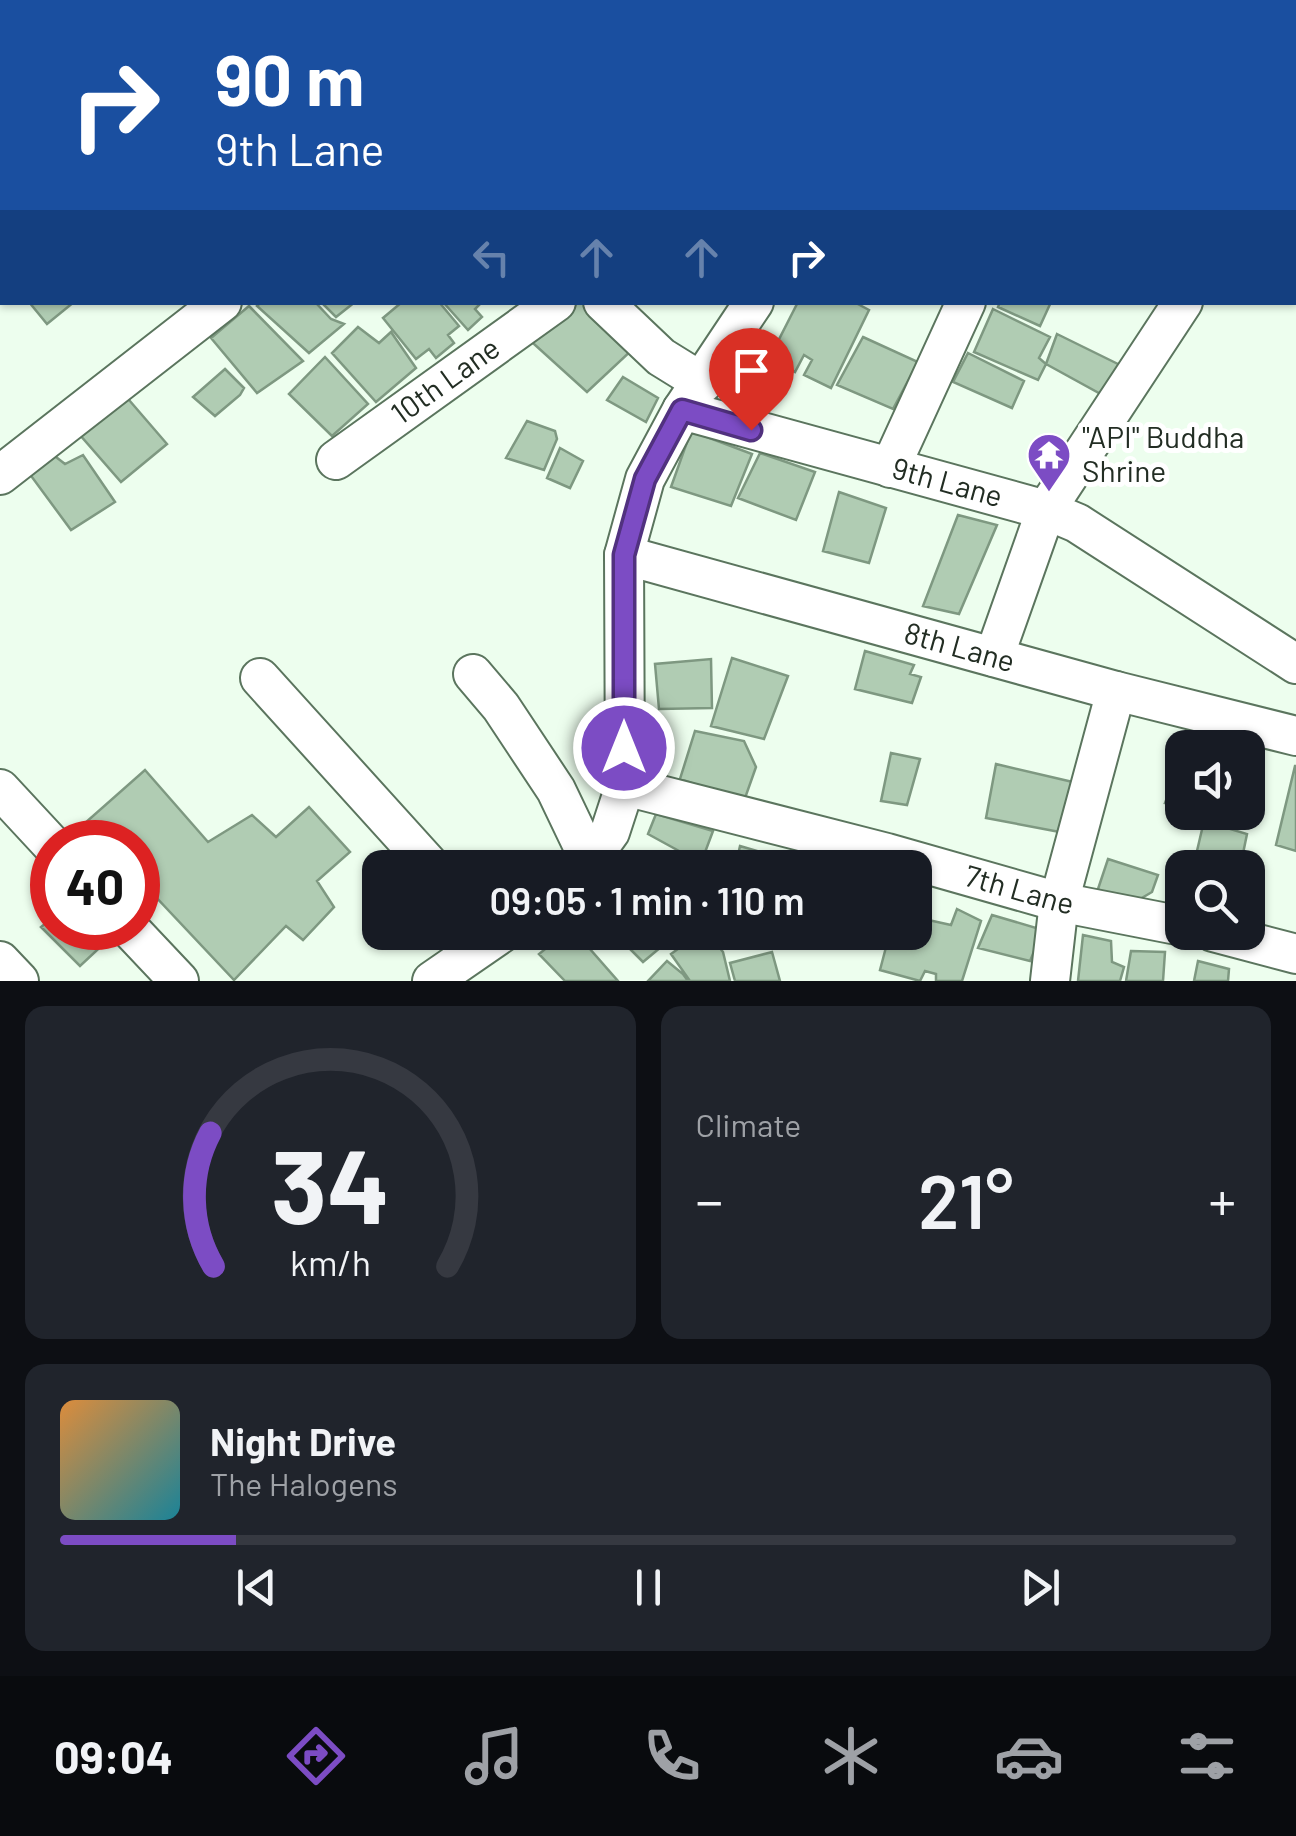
<!DOCTYPE html>
<meta charset="utf-8">
<style>
:root{--surface:#171b24;--page:#20242c;--text:#f1f3f6;--muted:#9ea1a6;--line:#363941;--accent:#7c4cc4}
body{margin:0;font-family:Barlow,sans-serif;background:var(--page);color:var(--text);height:100vh;display:flex;flex-direction:column;font-size:38px;white-space:nowrap}
*{box-sizing:border-box;margin:0}
p{font-size:32px;color:var(--muted)}
.icon{flex:none;width:55px;height:55px;fill:none;stroke:currentColor;stroke-width:2;stroke-linecap:round;stroke-linejoin:round}
.map{position:relative;height:981px;overflow:hidden}
.details{display:flex;flex-direction:column;gap:25px;padding:25px;background:#0d0f14;flex:1}
.details>*{flex:none}
.top-card{position:absolute;left:0px;top:0px;width:1298px;height:305px;box-shadow:0 2px 8px #0004;background:#1a4fa0;color:#fff;overflow:hidden}
.fabs{position:absolute;left:1165px;top:730px;display:grid;gap:20px}
.fabs a{display:grid;place-items:center;width:100px;height:100px;border-radius:20px;background:var(--surface);box-shadow:0 2px 8px #0004;font-size:50px}
.speed{position:absolute;left:30px;top:820px;display:flex;gap:20px;font-size:50px;font-weight:700;text-align:center}
.speed>*{display:grid;place-content:center;width:130px;height:130px;border-radius:50%;background:var(--surface);box-shadow:0 2px 8px #0004;line-height:1}
.speed .limit{border:15px solid #d22;background:#fff;color:#111}
.pin{position:absolute;display:grid;place-items:center;width:85px;height:85px;color:#fff;margin:-102px -42px;border-radius:50% 50% 50% 0;rotate:-45deg;box-shadow:0 0 10px #0007}
.pin .icon{rotate:45deg}
.me{position:absolute;width:110px;margin:-55px;rotate:0deg;stroke-linejoin:round;filter:drop-shadow(0 0 8px #0008)}
.turn{display:flex;align-items:center;gap:35px;height:210px;padding:0 50px;font-size:45px}
.turn .icon{width:130px;height:130px;stroke-width:2.5}
.turn b{display:block;font-size:70px;line-height:85px}
.lanes{display:flex;align-items:center;height:95px;padding:0 50px;background:#0003;justify-content:center;gap:50px;direction:ltr}
.lanes .off{opacity:.35}
.big{font-size:75px;font-weight:600;line-height:1.1}
.details .widget{flex:1;display:flex;flex-direction:column;justify-content:center;gap:15px;min-width:0;padding:0 35px;border-radius:20px;background:var(--page)}
.details .dial{align-items:center;gap:0}
.dial svg{height:260px;overflow:visible;fill:none;stroke:var(--line);stroke-width:7;stroke-linecap:round;text-anchor:middle}
.dial text{fill:var(--text);stroke:none}
.song{display:flex;align-items:center;gap:30px}
.cover{width:120px;height:120px;border-radius:15px;background:linear-gradient(135deg,hsl(30 70% 55%),hsl(190 70% 35%))}
.played{height:10px;border-radius:5px;background:linear-gradient(90deg,var(--accent) 15%,var(--line) 15%)}
.keys{display:flex;justify-content:space-around;direction:ltr}
.heat{display:flex;justify-content:space-between;align-items:center;font-size:55px;direction:ltr}
.details .tiles{flex:1;display:grid;gap:25px;grid-template-columns:1fr 1fr}
.widget:last-child{grid-column:span 2}
.trip{position:absolute;left:362px;top:850px;width:570px;height:100px;border-radius:20px;background:var(--surface);box-shadow:0 2px 8px #0004;font-weight:600;line-height:100px;text-align:center}
.dock{display:flex;height:160px;justify-content:space-around;align-items:center;background:#090b0e;color:var(--muted)}
.dock .icon{width:70px;height:70px}
.dock .current{color:var(--accent)}
.dock b{font-size:45px;color:var(--text)}
.map>svg:first-child{display:block}
.building{fill:#b0ccb3;stroke:#7e9881;stroke-width:2.5}
.lines{fill:none;stroke-linecap:round;stroke-linejoin:round}
.minor-casing{stroke:#5b755e;stroke-width:42}
.minor{stroke:#fff;stroke-width:38}
.route-casing{stroke:#51317f;stroke-width:25}
.route{stroke:#7c4cc4;stroke-width:18}
.labels{text-anchor:middle;stroke-width:10;stroke-linejoin:round;paint-order:stroke}
.street-label{font-size:30px;fill:#222d23;stroke:#fff}
.poi-label{font-size:30px;fill:#222d23;stroke:#fff;text-anchor:start}
</style>
<div class="map">
<svg width="1296" height="981" viewBox="0 0 1296 981">
<rect width="100%" height="100%" fill="#edfeee"/>
<!-- building -->
<path class="building" d="M509 0H573L575 2H512Z
M0 149 2 151V216L0 213Z
M29 302H74L47 324Z
M261 302H315L331 319 344 324 309 353 257 306Z
M321 302H355L336 317Z
M402 302H439L459 326 448 335 454 343 436 358 429 349 416 359 383 318Z
M443 302H482L475 309 482 317 468 330Z
M578 302H592L633 349 587 392 524 335Z
M798 302H854L869 310 831 388 804 375 812 360 804 355 795 372 769 359Z
M1000 302H1051L1040 326 998 307Z
M249 306 303 361 257 393 211 338Z
M993 309 1050 337 1039 358 1046 364 1038 380 974 352Z
M358 327 379 343 391 332 416 368 376 402 332 353Z
M1057 334 1124 367 1108 398 1046 364Z
M863 337 918 362 893 409 837 385Z
M968 353 1024 381 1012 408 953 382Z
M325 357 368 404 332 436 289 394Z
M225 369 244 388 240 395 215 416 193 397Z
M623 377 658 398 646 422 607 400Z
M123 393 167 444 121 482 80 435Z
M527 421 555 431 557 439 544 470 506 458Z
M691 431 752 454 731 506 671 487Z
M560 448 583 461 570 488 547 478Z
M47 450 65 464 83 455 115 502 71 530 26 469Z
M760 453 815 472 796 520 738 498Z
M839 492 886 508 869 563 823 551Z
M958 515 997 525 959 614 923 606Z
M865 651 914 665 910 674 921 677 912 703 855 689Z
M732 658 788 676 764 739 711 726Z
M711 659 712 708 659 709 655 664Z
M695 731 744 741 756 767 744 801 680 779Z
M1192 732 1236 741 1235 748H1186Z
M891 753 920 759 907 805 881 801Z
M1182 758V806L1165 803Z
M996 764 1077 783 1065 833 986 818Z
M1295 766H1296V851L1276 845Z
M145 770 208 842 252 815 276 837 309 807 350 852 317 881 334 907 303 940 286 926 234 980 138 878V842H104L85 823Z
M656 814 713 831 701 863 648 834Z
M1204 821 1247 834 1240 868H1193Z
M740 846 788 860 787 868H735Z
M1108 859 1158 875 1152 892 1140 899 1094 901Z
M957 909 981 921 962 981H936V974L925 971 920 981 880 970 890 932H915V917L951 925Z
M992 915 1043 930 1030 961 978 948Z
M52 918V928H99L109 939 80 966 41 927Z
M566 932H575L618 981H565L539 954Z
M613 932H679L643 962Z
M701 932H707L723 952 730 981H690L671 954Z
M797 932H839L837 940Z
M1083 935 1111 941 1112 962 1124 967 1120 981H1078Z
M1131 951 1165 952 1163 981H1126Z
M772 952 780 981H735L730 963Z
M667 961 683 974 688 981H648Z
M1198 961 1229 969 1228 981H1194Z"/>
<g class="lines">
<defs>
<g id="minor">
<path d="M605 0 607 2"/>
<path d="M330 2 333 0"/>
<path d="M900 2 902 0"/>
<path d="M1106 2 1108 0"/>
<path d="M0 252 2 251"/>
<path d="M603 302 661 357 703 383"/>
<path id="s1" d="M682 410 1046 510 1077 523 1296 664"/>
<path id="s2" d="M336 460 556 302"/>
<path d="M890 468 966 302"/>
<path d="M0 475 222 302"/>
<path id="s3" d="M624 555 1116 691 1296 736"/>
<path d="M994 657 1046 510 1183 302"/>
<path d="M473 674 501 707 556 790 590 861"/>
<path d="M260 678 432 868"/>
<path id="s4" d="M625 786 887 853 1059 902 1182 926"/>
<path d="M0 789 52 845"/>
<path d="M584 868 610 832 625 786 624 555 645 479 682 410 754 302"/>
<path d="M129 928 179 981"/>
<path d="M1213 932 1296 954"/>
<path d="M0 961 19 981"/>
<path d="M432 981 503 932"/>
<path d="M1050 981 1059 902 1116 691"/>
</g>
</defs>
<!-- minor casing -->
<use href="#minor" class="minor-casing"/>
<!-- minor -->
<use href="#minor" class="minor"/>
</g>
<g class="lines">
<defs>
<path id="route" d="M624 748V555L645 479 682 410 751 430"/>
</defs>
<!-- route casing -->
<use href="#route" class="route-casing"/>
<!-- route -->
<use href="#route" class="route"/>
</g>
<!-- icons -->
<defs>
<symbol id="temple-pin" viewBox="-11 -11 22 30"><path d="M0 17L-7.5 6A9.5 9.5 0 1 1 7.5 6Z" fill="#7c4cc4" stroke="#fff"/><path d="M0-6L5-2H3V0L6.5 2.5H4V6H1.5V3h-3V6H-4V2.5H-6.5L-3 0V-2H-5Z" fill="#fff"/></symbol>
</defs>
<g fill-rule="evenodd">
<use href="#temple-pin" x="1024" y="430" width="50" height="68"/>
</g>
<g class="labels">
<!-- street labels -->
<g class="street-label">
<text dy="10" stroke="none"><textPath href="#s2" startOffset="135">10th Lane</textPath></text>
<text dy="10" stroke="none"><textPath href="#s1" startOffset="275">9th Lane</textPath></text>
<text dy="10" stroke="none"><textPath href="#s3" startOffset="348">8th Lane</textPath></text>
<text dy="10" stroke="none"><textPath href="#s4" startOffset="408">7th Lane</textPath></text>
</g>
<!-- poi labels -->
<g class="poi-label">
<text x="1082" y="448">"API" Buddha<tspan x="1082" dy="34">Shrine</tspan></text>
</g>
</g>
</svg>
<div class="fabs">
<a><svg class="icon" aria-label="sound" viewBox="0 0 24 24"><path d="M4 9h4l5-4v14l-5-4H4zM17 9q2 3 0 6"/></svg></a>
<a><svg class="icon" aria-label="search" viewBox="0 0 24 24"><circle cx="10" cy="10" r="6"/><path d="M15 15l6 6"/></svg></a>
</div>
<div class="speed"><div class="limit">40</div></div>
<div class="pin" style="left:751px;top:430px;background:#d93025"><svg class="icon" aria-label="arrive" viewBox="0 0 24 24"><path d="M6 21V4h12l-3 4 3 4H6"/></svg></div>
<svg class="me" style="left:624px;top:748px" viewBox="-20 -20 40 40"><circle r="17" fill="#7c4cc4" stroke="#fff" stroke-width="3"/><path d="M0-11L8 9 0 5-8 9z" fill="#fff"/></svg>
<div class="trip">09:05 · 1 min · 110 m</div>
<div class="top-card">
<div class="turn"><svg class="icon" aria-label="right" viewBox="0 0 24 24"><path d="M7 20v-9h11M14 6l5 5-5 5"/></svg><div><b>90 m</b>9th Lane</div></div>
<div class="lanes"><svg class="icon off" aria-label="left" viewBox="0 0 24 24"><path d="M17 20v-9H6M10 6l-5 5 5 5"/></svg><svg class="icon off" aria-label="ahead" viewBox="0 0 24 24"><path d="M12 20V5M6 11l6-6 6 6"/></svg><svg class="icon off" aria-label="ahead" viewBox="0 0 24 24"><path d="M12 20V5M6 11l6-6 6 6"/></svg><svg class="icon" aria-label="right" viewBox="0 0 24 24"><path d="M7 20v-9h11M14 6l5 5-5 5"/></svg></div>
</div>
</div>
<section class="details">
<div class="tiles">
<div class="widget dial"><svg viewBox="0 0 100 80">
<path d="M14 69A42 42 0 1 1 86 69"/>
<path d="M14 69A42 42 0 0 1 13 28" stroke="#7c4cc4"/>
<text x="50" y="56" font-size="32" font-weight="700">34</text>
<text x="50" y="72" font-size="11">km/h</text>
</svg></div>
<div class="widget"><p>Climate</p>
<div class="heat"><a>−</a><b class="big">21°</b><a>+</a></div>
</div>
<div class="widget">
<div class="song"><i class="cover"></i><div><b>Night Drive</b><p>The Halogens</p></div></div>
<div class="played"></div>
<div class="keys"><svg class="icon" aria-label="previous" viewBox="0 0 24 24"><path d="M18 5L8 12l10 7zM5 5v14"/></svg><svg class="icon" aria-label="pause" viewBox="0 0 24 24"><path d="M8 5v14M16 5v14"/></svg><svg class="icon" aria-label="next" viewBox="0 0 24 24"><path d="M6 5l10 7-10 7zM19 5v14"/></svg></div>
</div>
</div>
</section>
<nav class="dock">
<b>09:04</b>
<svg class="icon current" aria-label="directions" viewBox="0 0 24 24"><path d="M12 3l9 9-9 9-9-9zM9 14v-3h6M13 9l2 2-2 2"/></svg>
<svg class="icon" aria-label="music" viewBox="0 0 24 24"><path d="M9 18V5l10-2v13"/><circle cx="6" cy="18" r="3"/><circle cx="16" cy="16" r="3"/></svg>
<svg class="icon" aria-label="phone" viewBox="0 0 24 24"><path d="M5 4h4l2 5-3 2q2 4 5 5l2-3 5 2v4C11 20 4 13 5 4z"/></svg>
<svg class="icon" aria-label="climate" viewBox="0 0 24 24"><path d="M12 3v18M4 7l16 10M4 17L20 7"/></svg>
<svg class="icon" aria-label="car" viewBox="0 0 24 24"><path d="M5 17H2v-5l4-1 3-4h7l3 4 3 1v5h-3M9 17h6M6 11h13"/><circle cx="7" cy="17" r="2"/><circle cx="17" cy="17" r="2"/></svg>
<svg class="icon" aria-label="filters" viewBox="0 0 24 24"><path d="M4 7h16M4 17h16"/><circle cx="9" cy="7" r="2"/><circle cx="15" cy="17" r="2"/></svg>
</nav>
